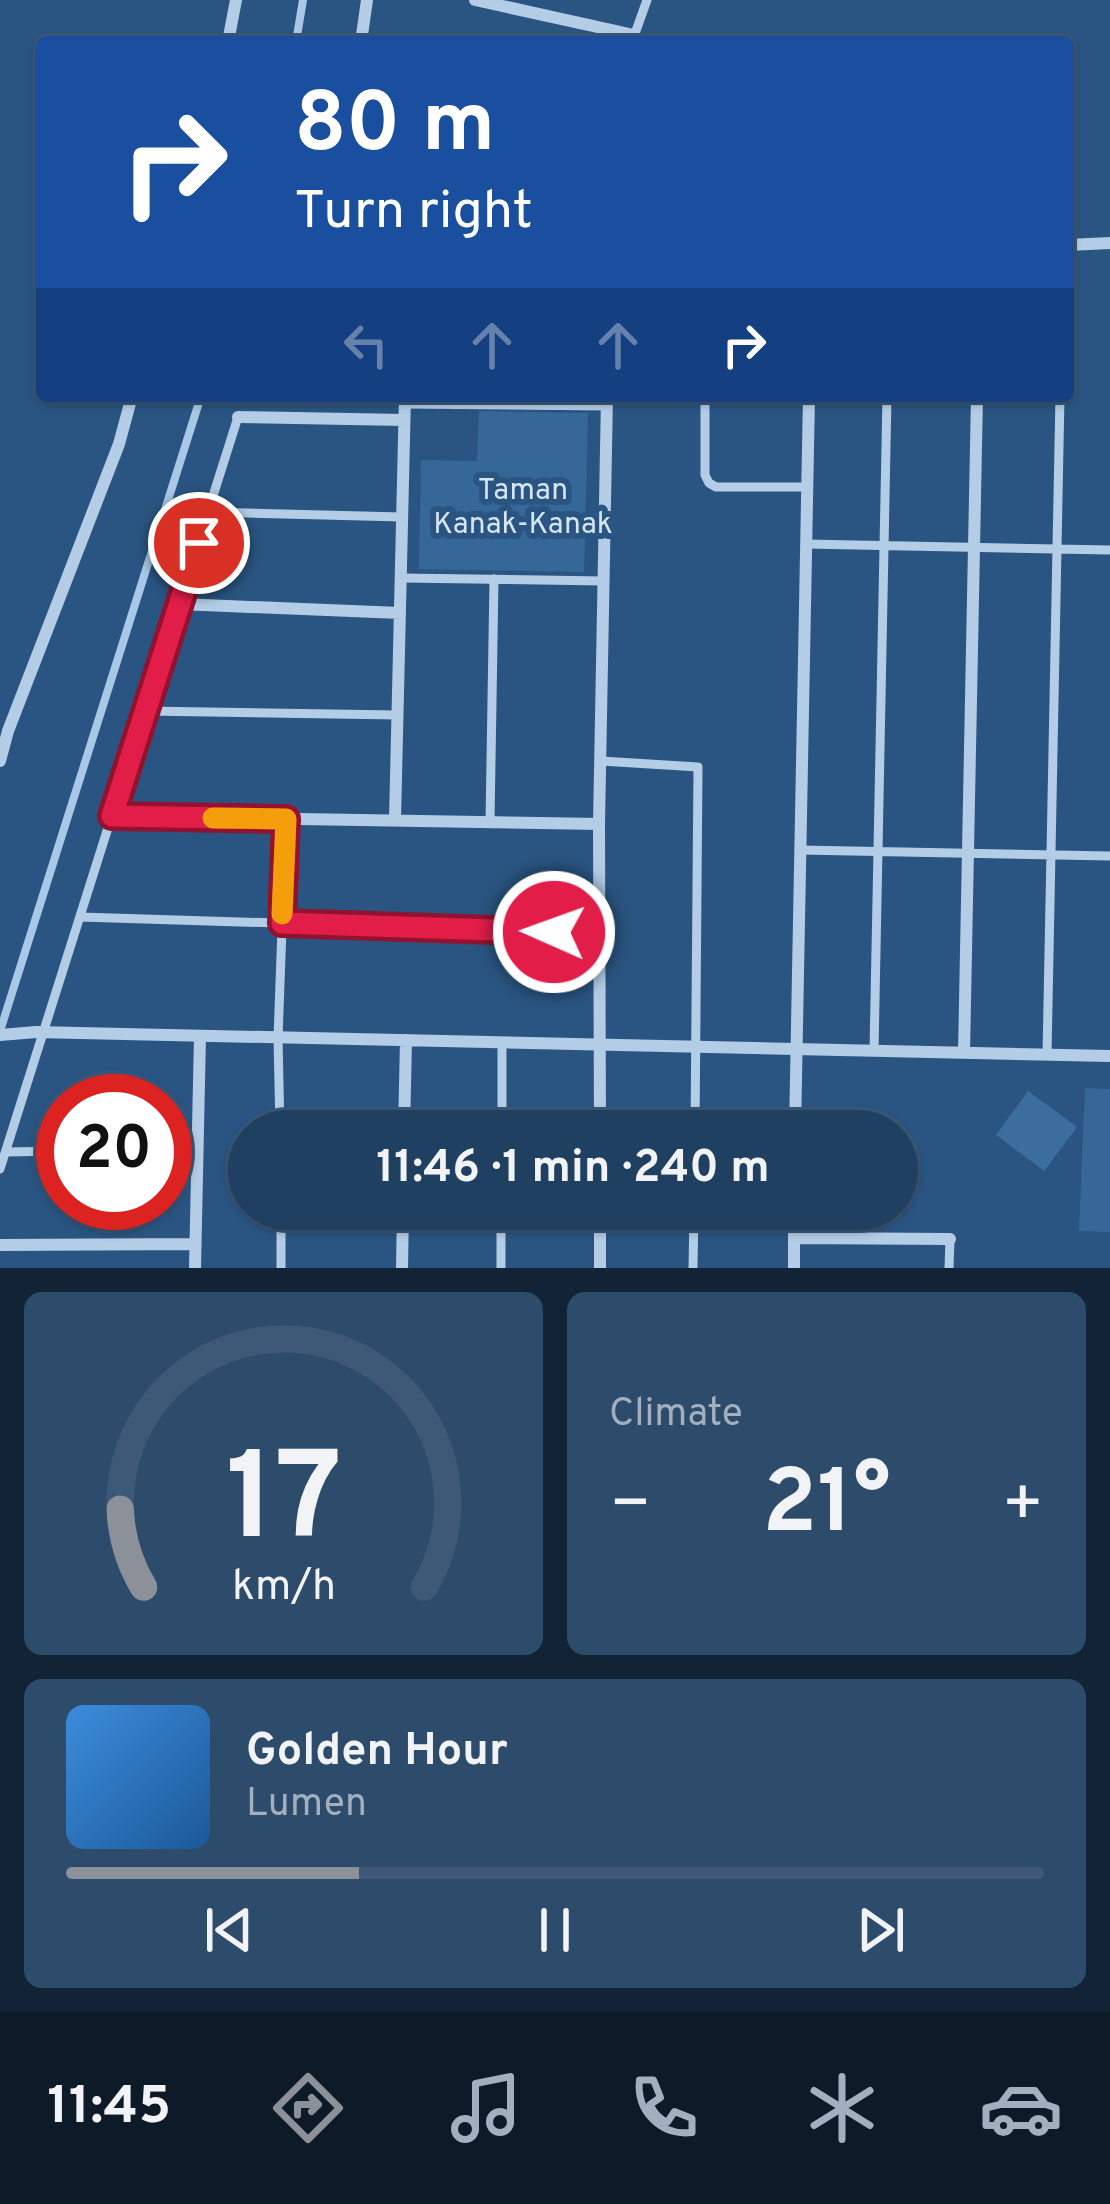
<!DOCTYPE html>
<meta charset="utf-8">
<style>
:root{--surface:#204062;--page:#2d4b6b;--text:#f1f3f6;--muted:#a2afbe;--line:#3d5977;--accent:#8c9099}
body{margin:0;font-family:Overpass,sans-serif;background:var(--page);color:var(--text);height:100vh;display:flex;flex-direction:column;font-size:45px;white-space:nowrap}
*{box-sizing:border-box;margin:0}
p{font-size:39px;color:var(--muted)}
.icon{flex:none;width:66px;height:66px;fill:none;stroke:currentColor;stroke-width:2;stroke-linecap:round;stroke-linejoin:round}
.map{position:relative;height:1268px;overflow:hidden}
.side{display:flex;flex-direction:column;gap:24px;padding:24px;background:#122336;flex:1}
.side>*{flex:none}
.top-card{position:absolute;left:36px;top:36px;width:1038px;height:366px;border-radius:12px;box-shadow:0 3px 9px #0004,0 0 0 3px var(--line);background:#1a4fa0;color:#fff;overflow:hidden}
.speed{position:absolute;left:36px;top:1074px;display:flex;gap:24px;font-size:60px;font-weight:700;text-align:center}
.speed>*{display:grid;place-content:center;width:156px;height:156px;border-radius:50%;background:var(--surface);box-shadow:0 3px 9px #0004,0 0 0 3px var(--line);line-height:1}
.speed .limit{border:18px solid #d22;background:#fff;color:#111}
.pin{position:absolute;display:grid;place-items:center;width:102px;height:102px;color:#fff;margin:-51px;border:6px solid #fff;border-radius:50%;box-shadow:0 3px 12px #0007}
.me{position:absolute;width:132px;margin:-66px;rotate:272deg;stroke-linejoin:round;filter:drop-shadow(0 0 9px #0008)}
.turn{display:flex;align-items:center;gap:42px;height:252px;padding:0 60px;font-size:54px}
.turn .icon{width:156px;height:156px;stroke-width:2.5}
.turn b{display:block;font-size:84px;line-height:102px}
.lanes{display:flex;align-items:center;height:114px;padding:0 60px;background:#0003;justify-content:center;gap:60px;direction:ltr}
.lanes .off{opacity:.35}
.big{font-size:90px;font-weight:700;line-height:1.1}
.side .widget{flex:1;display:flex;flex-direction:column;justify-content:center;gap:18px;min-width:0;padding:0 42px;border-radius:18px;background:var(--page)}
.side .dial{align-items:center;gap:0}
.dial svg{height:312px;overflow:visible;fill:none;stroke:var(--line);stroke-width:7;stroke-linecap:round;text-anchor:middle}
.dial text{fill:var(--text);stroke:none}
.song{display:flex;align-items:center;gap:36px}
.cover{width:144px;height:144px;border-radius:18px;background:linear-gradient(135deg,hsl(210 70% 55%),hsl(210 70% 35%))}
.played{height:12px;border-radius:6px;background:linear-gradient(90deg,var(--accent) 30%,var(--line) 30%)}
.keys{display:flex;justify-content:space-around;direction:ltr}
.heat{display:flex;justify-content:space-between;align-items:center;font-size:66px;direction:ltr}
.side .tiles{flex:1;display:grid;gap:24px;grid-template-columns:1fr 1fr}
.widget:last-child{grid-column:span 2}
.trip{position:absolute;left:228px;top:1110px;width:690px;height:120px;border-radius:60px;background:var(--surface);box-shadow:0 3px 9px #0004,0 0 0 3px var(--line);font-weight:700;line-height:120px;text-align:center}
.tabs{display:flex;height:192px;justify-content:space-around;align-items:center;background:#0d1a27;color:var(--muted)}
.tabs .icon{width:84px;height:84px}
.tabs .active{color:var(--accent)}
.tabs b{font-size:54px;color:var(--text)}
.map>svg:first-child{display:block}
.green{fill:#356899}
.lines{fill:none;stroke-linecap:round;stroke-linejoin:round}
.stream{stroke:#a8c8e6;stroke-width:8}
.building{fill:#3b6d9f}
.service{stroke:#b3cde6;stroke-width:9}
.minor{stroke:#b3cde6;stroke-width:12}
.route-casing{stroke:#92132f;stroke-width:30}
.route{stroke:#e11d48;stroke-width:21}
.slow{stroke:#f59e0b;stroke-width:21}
.labels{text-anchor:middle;stroke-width:12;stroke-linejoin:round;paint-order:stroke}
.park-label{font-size:30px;fill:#d6e6f5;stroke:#2a5582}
</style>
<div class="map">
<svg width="1110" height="1268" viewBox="0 0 1110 1268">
<rect width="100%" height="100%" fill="#2a5582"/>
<!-- green -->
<path class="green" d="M479 411 588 413 584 572 419 569 421 460 477 461Z
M1085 1088 1110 1089V1232L1079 1231Z"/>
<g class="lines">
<!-- stream -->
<path class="stream" d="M296 42 303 0
M0 1031 201 396"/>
</g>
<!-- building -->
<path class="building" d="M1028 1091 1077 1127 1044 1171 996 1135Z"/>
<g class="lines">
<!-- service -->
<path class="service" d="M632 42 647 0
M705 396V475L709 483 716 487H807
M405 404 607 406
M208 512 402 517
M806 544 1110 550
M401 578 604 581
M145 711 397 715
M601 761 698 767 695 1131
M490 822 494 579
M800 850 1110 856
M80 917 599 933
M874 1051 887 396
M1047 1055 1060 396
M280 1131 278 1038 286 819
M502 1131V1042
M165 1150H197
M6 1152 63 1151
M0 1169 238 417
M281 1209V1268
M501 1268V1209
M693 1268 694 1209
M949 1268 950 1239"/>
<!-- minor -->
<path class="minor" d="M475 0 634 35
M228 42 236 0
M361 42 367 0
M1068 245 1110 243
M238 417 404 420
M179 604 400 613
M0 761 8 731 119 444 132 396
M112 816 599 824
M395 820 405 396
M0 1035 36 1032 1110 1056
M964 1053 977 396
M404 1131 406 1040
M600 1131 599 824 607 396
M795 1131 809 396
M794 1238 950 1239
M0 1245 195 1244
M195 1268 200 1036
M402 1268 403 1209
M600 1268V1209
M794 1268V1209"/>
</g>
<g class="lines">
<defs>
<path id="route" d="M199 543 112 816 286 819 282 923 554 932"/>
</defs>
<!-- route casing -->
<use href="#route" class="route-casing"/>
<!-- route -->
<use href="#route" class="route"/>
<!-- slow -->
<path class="slow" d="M213 818 286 819 282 914"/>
</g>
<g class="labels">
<!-- park labels -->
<g class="park-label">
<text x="523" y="499">Taman<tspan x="523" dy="34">Kanak-Kanak</tspan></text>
</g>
</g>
</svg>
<div class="speed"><div class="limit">20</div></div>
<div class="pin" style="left:199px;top:543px;background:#d93025"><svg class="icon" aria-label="arrive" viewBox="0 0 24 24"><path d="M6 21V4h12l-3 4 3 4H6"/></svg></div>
<svg class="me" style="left:554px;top:932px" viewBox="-20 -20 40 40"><circle r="17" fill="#e11d48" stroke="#fff" stroke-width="3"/><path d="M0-11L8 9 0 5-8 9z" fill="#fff"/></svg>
<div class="trip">11:46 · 1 min · 240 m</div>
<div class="top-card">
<div class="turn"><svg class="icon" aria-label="right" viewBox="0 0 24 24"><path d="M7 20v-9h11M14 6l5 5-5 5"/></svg><div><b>80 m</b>Turn right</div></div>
<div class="lanes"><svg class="icon off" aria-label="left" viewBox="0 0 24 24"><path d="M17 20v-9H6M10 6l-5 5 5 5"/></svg><svg class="icon off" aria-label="ahead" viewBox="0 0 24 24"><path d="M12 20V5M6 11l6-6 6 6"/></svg><svg class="icon off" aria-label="ahead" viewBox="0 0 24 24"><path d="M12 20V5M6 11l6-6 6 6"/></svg><svg class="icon" aria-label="right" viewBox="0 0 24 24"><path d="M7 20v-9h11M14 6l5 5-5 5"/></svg></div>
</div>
</div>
<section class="side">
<div class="tiles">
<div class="widget dial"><svg viewBox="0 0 100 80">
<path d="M14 69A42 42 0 1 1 86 69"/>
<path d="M14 69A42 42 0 0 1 8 49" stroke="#8c9099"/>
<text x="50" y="56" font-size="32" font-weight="700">17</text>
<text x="50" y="72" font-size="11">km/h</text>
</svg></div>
<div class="widget"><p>Climate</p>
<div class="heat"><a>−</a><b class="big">21°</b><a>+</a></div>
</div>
<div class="widget">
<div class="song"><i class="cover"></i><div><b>Golden Hour</b><p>Lumen</p></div></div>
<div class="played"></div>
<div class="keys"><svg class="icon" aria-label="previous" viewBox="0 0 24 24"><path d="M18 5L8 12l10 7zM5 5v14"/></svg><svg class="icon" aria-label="pause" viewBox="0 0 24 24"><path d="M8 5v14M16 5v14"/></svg><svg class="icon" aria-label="next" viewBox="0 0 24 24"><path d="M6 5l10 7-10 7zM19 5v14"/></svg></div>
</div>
</div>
</section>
<nav class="tabs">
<b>11:45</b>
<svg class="icon active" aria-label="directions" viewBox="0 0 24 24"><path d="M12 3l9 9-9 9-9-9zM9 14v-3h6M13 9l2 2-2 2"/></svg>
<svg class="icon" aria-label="music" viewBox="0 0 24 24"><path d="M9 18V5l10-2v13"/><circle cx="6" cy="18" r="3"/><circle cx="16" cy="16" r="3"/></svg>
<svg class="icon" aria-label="phone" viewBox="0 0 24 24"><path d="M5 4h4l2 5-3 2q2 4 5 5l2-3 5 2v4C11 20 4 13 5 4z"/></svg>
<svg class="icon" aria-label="climate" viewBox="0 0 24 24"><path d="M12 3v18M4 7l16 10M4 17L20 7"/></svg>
<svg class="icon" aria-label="car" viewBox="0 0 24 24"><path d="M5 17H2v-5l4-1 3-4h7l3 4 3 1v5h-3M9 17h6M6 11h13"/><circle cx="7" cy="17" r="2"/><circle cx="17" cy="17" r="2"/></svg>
</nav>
